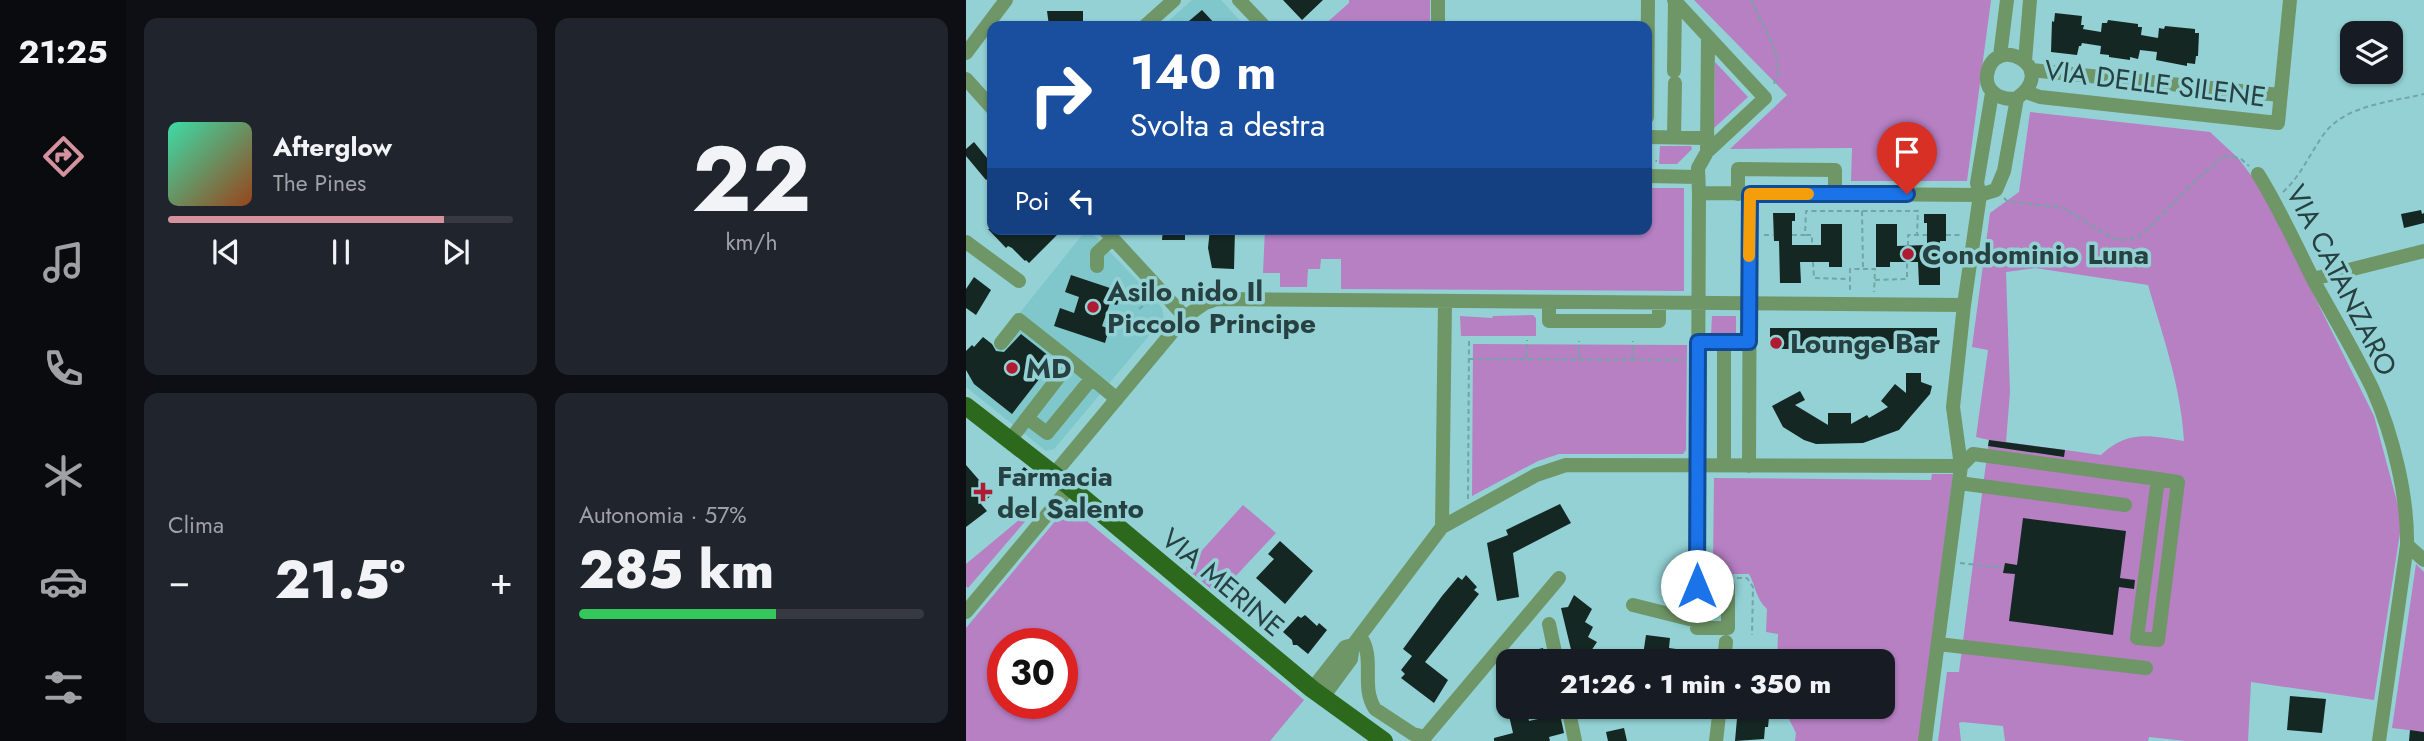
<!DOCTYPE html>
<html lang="it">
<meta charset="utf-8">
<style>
:root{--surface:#171b24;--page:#20242c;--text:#f1f3f6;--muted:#9ea1a6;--line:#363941;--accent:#d3929e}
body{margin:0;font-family:Jost,sans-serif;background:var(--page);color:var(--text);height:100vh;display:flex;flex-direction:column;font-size:26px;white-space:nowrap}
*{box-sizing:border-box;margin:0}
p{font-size:23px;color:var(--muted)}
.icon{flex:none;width:38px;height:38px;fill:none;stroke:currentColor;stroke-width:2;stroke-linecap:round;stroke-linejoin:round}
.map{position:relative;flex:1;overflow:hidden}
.details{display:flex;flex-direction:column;gap:18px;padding:18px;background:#0d0f14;width:840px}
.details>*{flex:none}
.top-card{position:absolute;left:21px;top:21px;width:665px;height:214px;border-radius:14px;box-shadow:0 2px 5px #0004;background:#1a4fa0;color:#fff;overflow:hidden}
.buttons{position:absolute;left:1374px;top:21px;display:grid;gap:14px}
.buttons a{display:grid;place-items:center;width:63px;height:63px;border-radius:14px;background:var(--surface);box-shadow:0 2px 5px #0004;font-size:35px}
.speed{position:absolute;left:21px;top:628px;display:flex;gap:14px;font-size:35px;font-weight:700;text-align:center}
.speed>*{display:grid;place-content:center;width:91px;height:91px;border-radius:50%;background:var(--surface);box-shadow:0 2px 5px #0004;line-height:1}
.speed .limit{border:10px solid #d22;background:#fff;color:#111}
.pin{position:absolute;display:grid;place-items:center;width:60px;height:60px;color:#fff;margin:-72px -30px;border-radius:50% 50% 50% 0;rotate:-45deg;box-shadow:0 0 7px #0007}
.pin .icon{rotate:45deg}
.me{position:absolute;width:77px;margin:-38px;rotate:0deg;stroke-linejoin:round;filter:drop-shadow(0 0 5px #0008)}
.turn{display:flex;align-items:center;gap:24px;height:147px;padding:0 28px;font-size:32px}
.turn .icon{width:91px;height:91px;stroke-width:2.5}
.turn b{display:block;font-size:49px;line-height:60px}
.then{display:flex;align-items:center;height:66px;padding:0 28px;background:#0003;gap:14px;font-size:26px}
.big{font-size:52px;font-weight:800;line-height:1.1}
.details .card{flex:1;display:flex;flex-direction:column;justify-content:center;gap:10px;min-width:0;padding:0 24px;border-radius:14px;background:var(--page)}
.details .dial{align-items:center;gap:0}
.dial b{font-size:91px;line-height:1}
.song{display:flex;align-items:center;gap:21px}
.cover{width:84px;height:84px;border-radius:10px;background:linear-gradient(135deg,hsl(160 70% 55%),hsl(20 70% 35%))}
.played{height:7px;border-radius:4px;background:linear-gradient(90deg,var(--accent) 80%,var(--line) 80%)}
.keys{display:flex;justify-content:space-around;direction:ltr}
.heat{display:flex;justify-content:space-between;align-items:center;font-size:38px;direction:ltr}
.charge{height:10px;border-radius:5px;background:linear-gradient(90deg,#34c759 57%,var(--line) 0)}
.details .tiles{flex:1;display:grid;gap:18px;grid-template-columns:repeat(2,1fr)}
.trip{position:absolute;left:530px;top:649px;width:399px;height:70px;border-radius:14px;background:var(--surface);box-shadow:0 2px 5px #0004;font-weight:800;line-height:70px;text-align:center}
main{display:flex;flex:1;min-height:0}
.tabs{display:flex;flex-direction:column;width:126px;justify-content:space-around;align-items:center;background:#090b0e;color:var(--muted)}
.tabs .icon{width:49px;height:49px}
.tabs .selected{color:var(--accent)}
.tabs b{font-size:32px;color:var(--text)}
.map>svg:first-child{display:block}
.built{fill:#7fc7ca}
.green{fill:#b680c3;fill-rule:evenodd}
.building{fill:#152723}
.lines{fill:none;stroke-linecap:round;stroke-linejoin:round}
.path{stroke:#72a5a7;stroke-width:2;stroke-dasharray:5 3.5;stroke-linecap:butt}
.minor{stroke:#6f9666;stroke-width:14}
.major{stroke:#2d691c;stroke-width:18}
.route-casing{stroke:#114b97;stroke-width:18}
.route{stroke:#1a73e8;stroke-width:12}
.slow{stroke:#f59e0b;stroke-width:12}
.poi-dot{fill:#af1b33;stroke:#93d1d4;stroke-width:2.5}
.labels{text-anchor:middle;stroke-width:7;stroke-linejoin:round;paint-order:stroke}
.street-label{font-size:28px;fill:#274142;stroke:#93d1d4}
.poi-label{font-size:28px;font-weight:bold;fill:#274142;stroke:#93d1d4;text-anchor:start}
</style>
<main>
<nav class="tabs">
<b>21:25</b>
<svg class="icon selected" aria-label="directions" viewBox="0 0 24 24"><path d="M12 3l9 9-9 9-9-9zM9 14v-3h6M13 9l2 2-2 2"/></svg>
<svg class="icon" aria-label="music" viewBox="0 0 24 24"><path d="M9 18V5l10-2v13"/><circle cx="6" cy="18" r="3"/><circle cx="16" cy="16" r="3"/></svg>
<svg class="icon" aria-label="phone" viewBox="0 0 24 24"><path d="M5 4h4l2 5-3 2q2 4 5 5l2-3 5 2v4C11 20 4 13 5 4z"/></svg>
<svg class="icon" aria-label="climate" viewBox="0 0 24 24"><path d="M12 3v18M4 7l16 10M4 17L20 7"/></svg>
<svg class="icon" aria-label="car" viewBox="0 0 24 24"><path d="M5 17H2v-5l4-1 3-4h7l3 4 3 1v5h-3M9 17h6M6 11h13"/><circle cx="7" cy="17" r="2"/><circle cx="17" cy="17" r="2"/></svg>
<svg class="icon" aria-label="filters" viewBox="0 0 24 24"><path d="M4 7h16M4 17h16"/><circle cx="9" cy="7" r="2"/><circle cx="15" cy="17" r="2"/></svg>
</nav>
<section class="details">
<div class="tiles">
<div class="card">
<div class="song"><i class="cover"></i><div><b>Afterglow</b><p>The Pines</p></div></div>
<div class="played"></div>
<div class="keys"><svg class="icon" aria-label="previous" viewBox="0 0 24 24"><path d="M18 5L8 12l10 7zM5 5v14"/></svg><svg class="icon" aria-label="pause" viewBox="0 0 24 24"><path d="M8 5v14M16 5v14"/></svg><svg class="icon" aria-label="next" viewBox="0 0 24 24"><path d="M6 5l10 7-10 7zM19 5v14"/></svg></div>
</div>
<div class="card dial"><b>22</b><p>km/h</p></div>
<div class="card"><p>Clima</p>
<div class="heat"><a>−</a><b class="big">21.5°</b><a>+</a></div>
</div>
<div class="card"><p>Autonomia · 57%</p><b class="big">285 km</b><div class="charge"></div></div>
</div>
</section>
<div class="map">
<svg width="1458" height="741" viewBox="0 0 1458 741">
<rect width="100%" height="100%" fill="#93d1d4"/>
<!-- built -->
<path class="built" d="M226 0H255L279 26H197Z
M121 229 133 240 128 250 134 256 143 251 185 295 180 300 182 303 185 305 190 301 196 308 198 318 88 449 80 451 0 387V380Z"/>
<!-- green -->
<path class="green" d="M383 0H464V26H357L383 3Z
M728 0H1025L1001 181H885L886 148 764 149 821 95Z
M749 62 782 97 748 128Z
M1064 112 1244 132 1272 158 1294 187 1408 416 1436 520 1408 700 1285 682 1282 741H1219L1183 737 1182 741H1039L1037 726 996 722 993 723 995 741H972L981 672H993L1023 440 1010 437 1022 350 1006 347 1024 213 1053 192ZM1069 268 1182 285C1197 336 1215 387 1218 441 1185 436 1162 429 1135 455L1040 442 1044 392 1040 272Z
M694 146H725L726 149 711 164H693Z
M681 188H718V291L375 289V259H355L354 269H342L341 287H314V273H297L299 229H681Z
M567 315 570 318V336H495L494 316 526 318 527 316Z
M746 316H770V334H745Z
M507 344 721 345 720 450 717 454H593L572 461 506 496Z
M966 474H987L953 741H829L830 733 817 707H917V662L811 661 812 634 800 632 801 609C790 599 790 587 783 574H755V566L747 565 748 478 965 480Z
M277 505 310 533 252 595 220 568Z
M105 508 338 700 304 741H0V628L91 519 94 521ZM37 644H96V704H37Z
M66 509 68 511 2 588 0 586V564Z
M1450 564 1458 572V732L1426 728Z"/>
<!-- building -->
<path class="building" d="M317 0H357L336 20Z
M236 10 251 26H217Z
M81 11H117V26H83Z
M1089 13 1116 16 1115 25H1118L1117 29 1135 32 1136 23H1141L1142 20 1172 24V27H1176L1175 35 1192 38 1193 28 1198 29 1199 26 1229 29V33H1233L1232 56H1230L1229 64 1221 63V66L1190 60 1191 52 1174 50 1172 59 1164 57V60L1143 57V55L1134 54 1135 46 1116 43 1115 46H1113L1111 55 1085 52 1086 21 1088 22Z
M8 142 26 164V175L20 180 0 156V149Z
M1455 210 1456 214 1458 213V223L1438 228 1435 214Z
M807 213H829V221H826V245H855V224H876V267H863V262H834L835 283H814L813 241H808Z
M958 214H980V241H974V285H953L952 262H924V267H910V224H931V246L961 245V223H958Z
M22 229H97L63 263 60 260 59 261 46 248 42 246 40 248Z
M197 229H219V240H196Z
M244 229H269L268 269 246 268 242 248Z
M105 275 156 292 151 305 144 303 136 326 143 329 139 343 88 326 94 308 108 313 113 297 99 292Z
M8 277 25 290 10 315 0 308V289Z
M804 328H971V349H804Z
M55 334 88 360 46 414 8 384 0 370V351L6 345 8 347 17 337 26 344 30 351 38 352Z
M940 373H955V382L966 386 964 394 933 430 897 443 850 444 838 440 817 427 806 406 834 391 839 400 829 405 862 425V413H885V424L901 415 903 418 922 407 915 401 929 384 940 393Z
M1023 440 1099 450 1098 457 1022 446Z
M0 465 26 495 15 504 21 511 0 527Z
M58 467 66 473 54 489 46 482Z
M594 504 605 523 547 553 553 597 531 601 521 543 542 535 540 530Z
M1057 518 1160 531 1154 578 1169 580 1168 589 1153 587 1147 635 1043 621 1049 574 1037 573 1039 563 1051 565Z
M314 541 347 571 319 604 290 578 308 559 302 554Z
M500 575 511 587 508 590 513 594 459 662 482 680 468 703 435 678 439 674 435 670 446 656 437 649 476 596 492 577 496 580Z
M608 595 626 609 619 622 627 627 622 637 631 642 625 651 643 662H608L595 608 602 607Z
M339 615 351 626 353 623 361 630 342 654 331 645H327L326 640 317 632 332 616 335 618Z
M680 635 704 638 703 648 710 649 709 660 676 662Z
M577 648 580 662H539L538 658Z
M542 668V702H539L531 671Z
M1324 696 1360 699 1356 733 1321 730Z
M541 707H560L563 721 594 714 598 733 583 737 584 741H528V738L547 733Z
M772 707H804L802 727H799L798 739 769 741Z
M658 728 661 741H642L640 732Z
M1444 730 1458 732V741H1443Z"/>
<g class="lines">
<!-- path -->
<path class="path" d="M785 0C795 24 823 62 807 85
M681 161H691
M1317 192C1335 176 1344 153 1358 134 1379 105 1425 102 1458 94
M1038 198 1041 201 1097 208 1148 239 1164 240 1179 232 1226 184 1258 156 1274 158 1283 166
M896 211 897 268
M798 235H808
M826 235H839L840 211H952L951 235H961
M840 235H846V245
M980 235H996
M942 246V235H950
M847 262 848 278 883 279
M909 280 941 279V262
M884 290V269H909L908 292
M173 309 185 300
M561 358V340
M503 359 718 360
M613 359V341
M666 359 667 341
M502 499 503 341
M994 563 1038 568
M771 578H781L787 587 786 635"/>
<!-- minor -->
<path class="minor" d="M273 0 298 26
M472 0V26
M708 0 799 98 741 152 732 168 733 193 731 628H762V586H731
M179 26 208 0
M0 53 40 0
M1034 56 1041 0
M1059 61 1064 0
M1065 70 1314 95
M708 71 709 1
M0 79 26 108
M1060 92 1074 97 1312 123 1324 0
M681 117 682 0
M681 137 740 138
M708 137 709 83
M741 152 742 37
M1292 174C1314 209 1330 246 1349 283 1368 318 1390 354 1407 390 1427 435 1442 497 1441 545L1413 741
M681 176 732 177
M733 193 1014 195 1030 190 1038 171 1051 98C1095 67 1027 32 1021 75 1019 93 1036 101 1051 98
M772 194V169L869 170V194
M138 229 219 317
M0 242 53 281
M131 266V253L147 238
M1347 279 1458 251
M583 303V321H693V303
M732 342H783
M35 343 53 320 105 361
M61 418 81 433 126 378
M44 440 105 361 151 399
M758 465V342
M783 466 784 194
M88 474 219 317 239 303 251 299 998 305
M993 483 1159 505
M476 527 570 475 600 465 995 466 1007 454 1192 479 1171 638 1192 640 1212 482 1192 479
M1441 545 1458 560
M667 605 731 621
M0 612 104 487
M583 624 591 662
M394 636C410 658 394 686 409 709L447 734 459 737 593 578
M972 644 1180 668
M758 662 760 642
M346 689 379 647 387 645
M357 697 385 659 387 645 476 527 479 302
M602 707 609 741
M750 741 754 707
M959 741 995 466 987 407 998 305 1014 195 1011 183 1026 93"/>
<!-- major -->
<path class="major" d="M0 406 104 487 346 689 418 741"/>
</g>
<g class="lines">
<defs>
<path id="route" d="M731 586 732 342H783L784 194H941"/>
</defs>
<!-- route casing -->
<use href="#route" class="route-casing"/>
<!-- route -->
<use href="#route" class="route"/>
<!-- slow -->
<path class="slow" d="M783 256 784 194H842"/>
</g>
<!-- markers -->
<g class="poi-dot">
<circle cx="942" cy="254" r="7"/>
<circle cx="127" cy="307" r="7"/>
<circle cx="810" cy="343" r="7"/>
<circle cx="46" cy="368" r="7"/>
<path d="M13.5 481.5h7v7h7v7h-7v7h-7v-7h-7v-7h7z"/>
</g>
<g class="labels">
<!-- street labels -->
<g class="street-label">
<text transform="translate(1189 83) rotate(7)" y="10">VIA DELLE SILENE</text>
<text transform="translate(1376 280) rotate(63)" y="10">VIA CATANZARO</text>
<text transform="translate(257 582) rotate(40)" y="10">VIA MERINE</text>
</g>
<!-- poi labels -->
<g class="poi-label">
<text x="956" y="264">Condominio Luna</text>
<text x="141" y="301">Asilo nido Il<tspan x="141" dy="32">Piccolo Principe</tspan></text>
<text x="824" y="353">Lounge Bar</text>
<text x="60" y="378">MD</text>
<text x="31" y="486">Farmacia<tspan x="31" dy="32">del Salento</tspan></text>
</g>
</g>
</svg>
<div class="buttons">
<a><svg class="icon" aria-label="layers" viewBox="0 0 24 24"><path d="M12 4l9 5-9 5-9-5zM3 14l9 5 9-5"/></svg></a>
</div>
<div class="speed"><div class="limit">30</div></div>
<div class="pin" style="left:941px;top:194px;background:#d93025"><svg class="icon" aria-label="arrive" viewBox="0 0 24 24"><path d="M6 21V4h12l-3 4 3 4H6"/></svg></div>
<svg class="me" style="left:731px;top:586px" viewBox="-20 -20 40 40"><circle r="19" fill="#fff"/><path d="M0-13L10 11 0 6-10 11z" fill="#1a73e8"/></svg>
<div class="trip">21:26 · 1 min · 350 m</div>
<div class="top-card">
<div class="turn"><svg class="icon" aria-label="right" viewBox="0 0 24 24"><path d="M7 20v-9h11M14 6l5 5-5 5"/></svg><div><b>140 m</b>Svolta a destra</div></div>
<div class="then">Poi<svg class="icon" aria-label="left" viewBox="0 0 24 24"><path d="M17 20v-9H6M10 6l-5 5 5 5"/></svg></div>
</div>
</div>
</main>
